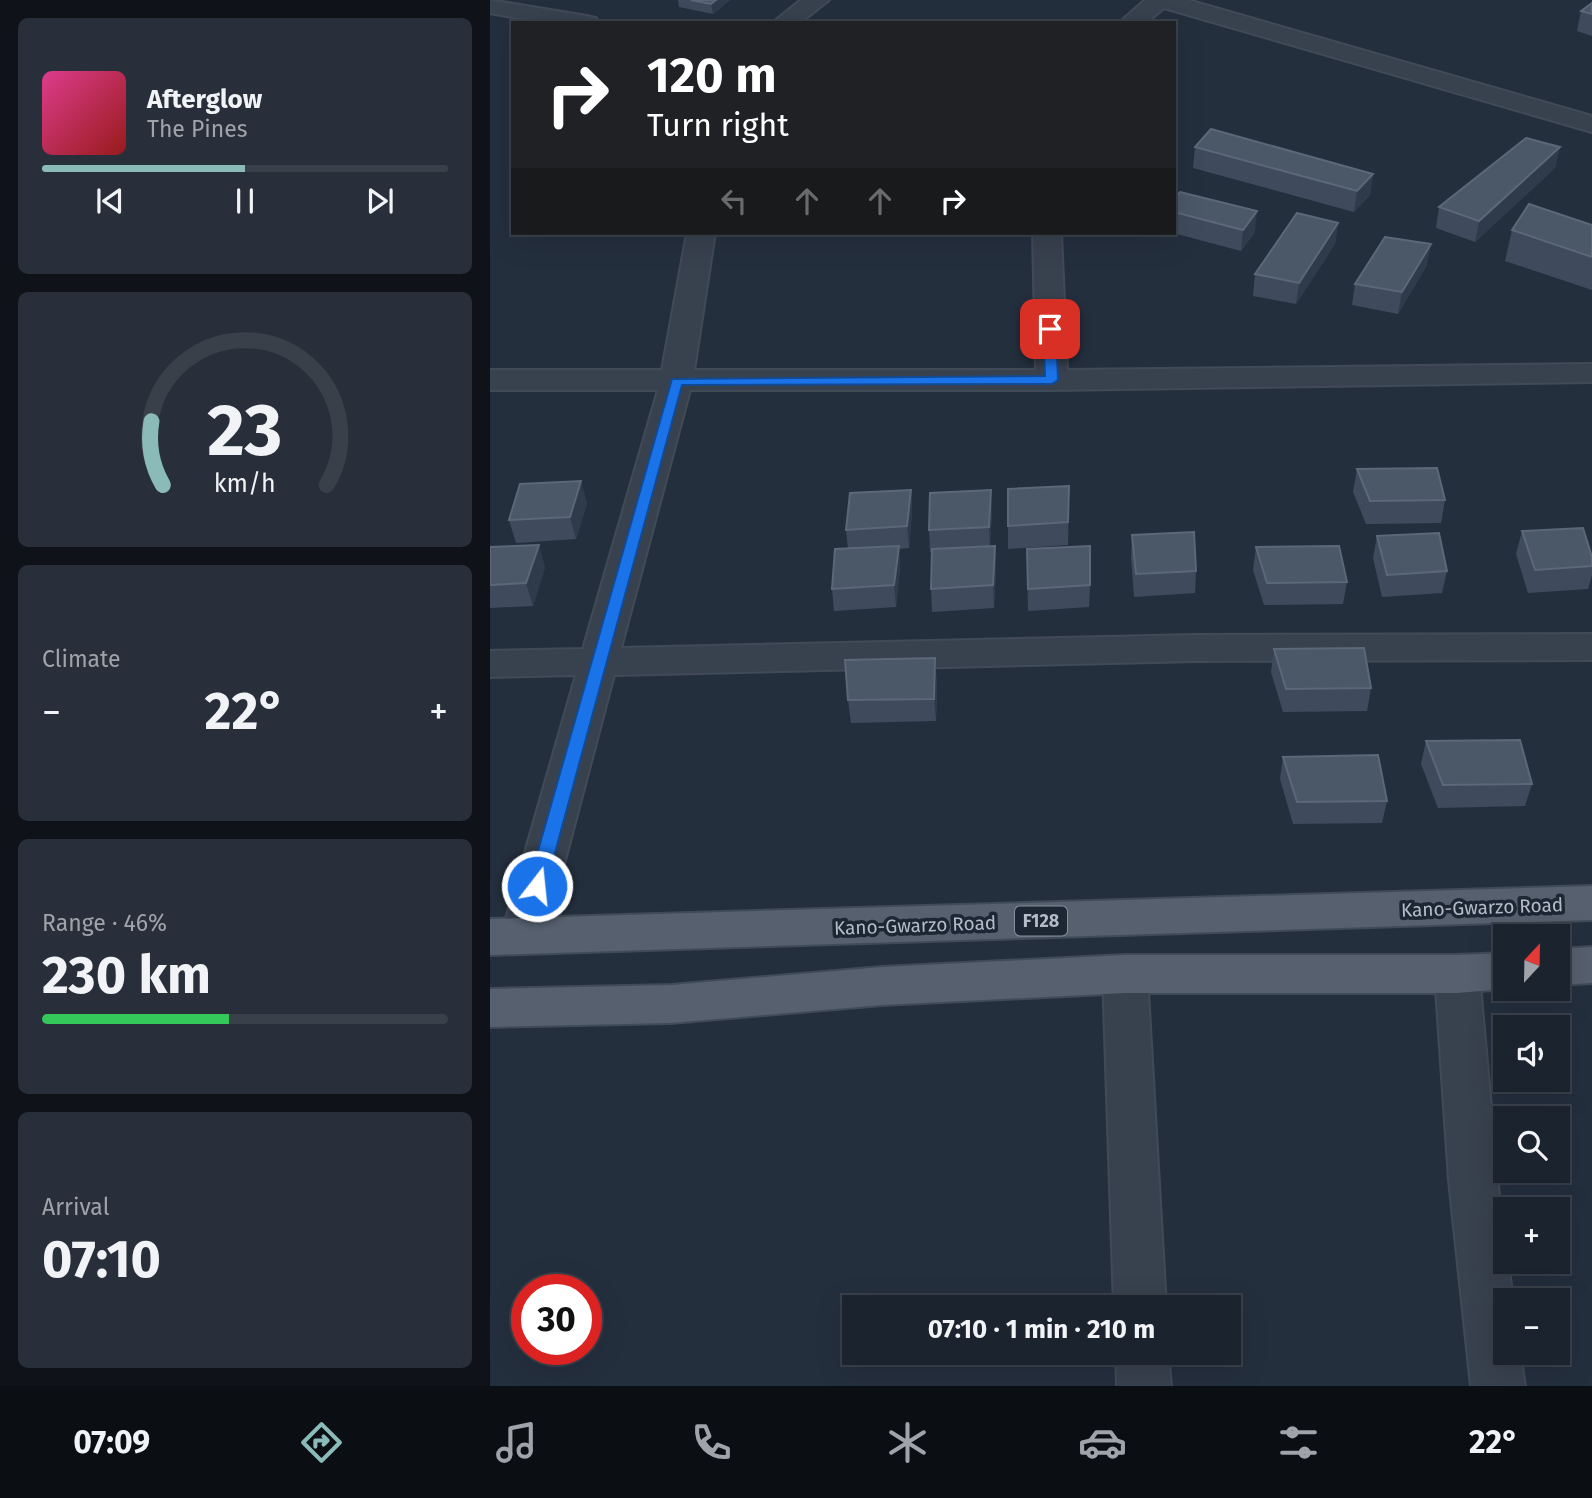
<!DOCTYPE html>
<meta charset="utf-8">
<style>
:root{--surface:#1b232e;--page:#282f3a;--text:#f1f3f6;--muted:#a0a4aa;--line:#39404a;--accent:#8bbbb9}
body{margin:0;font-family:"Fira Sans",sans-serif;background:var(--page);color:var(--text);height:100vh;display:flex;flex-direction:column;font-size:26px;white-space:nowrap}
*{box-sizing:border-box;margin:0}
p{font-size:23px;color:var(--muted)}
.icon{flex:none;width:38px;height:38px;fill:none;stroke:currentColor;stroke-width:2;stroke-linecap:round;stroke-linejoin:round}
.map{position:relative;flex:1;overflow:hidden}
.drawer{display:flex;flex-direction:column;gap:18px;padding:18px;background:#0f1319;width:490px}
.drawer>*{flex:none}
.hud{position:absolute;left:21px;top:21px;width:665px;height:214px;border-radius:0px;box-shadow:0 7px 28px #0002,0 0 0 2px var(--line);background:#202124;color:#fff;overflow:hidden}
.needle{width:46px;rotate:22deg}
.fabs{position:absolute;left:1003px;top:924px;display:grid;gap:14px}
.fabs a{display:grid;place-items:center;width:77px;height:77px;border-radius:0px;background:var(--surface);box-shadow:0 7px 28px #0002,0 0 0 2px var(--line);font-size:35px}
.speed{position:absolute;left:21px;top:1274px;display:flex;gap:14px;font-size:35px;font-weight:700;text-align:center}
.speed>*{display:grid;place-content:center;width:91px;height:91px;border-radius:50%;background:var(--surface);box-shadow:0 7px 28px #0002,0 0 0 2px var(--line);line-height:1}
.speed .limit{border:10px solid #d22;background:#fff;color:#111}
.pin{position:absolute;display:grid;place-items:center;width:60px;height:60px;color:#fff;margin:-30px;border-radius:14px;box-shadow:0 4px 10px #0006}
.me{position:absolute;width:77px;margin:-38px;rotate:16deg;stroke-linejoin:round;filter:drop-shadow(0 0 5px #0008)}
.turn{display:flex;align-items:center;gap:24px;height:147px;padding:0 21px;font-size:32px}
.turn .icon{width:91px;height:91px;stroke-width:2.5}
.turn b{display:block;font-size:49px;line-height:60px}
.lanes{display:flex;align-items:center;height:66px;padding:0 21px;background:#0003;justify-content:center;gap:35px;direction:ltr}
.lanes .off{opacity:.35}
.big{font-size:52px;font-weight:700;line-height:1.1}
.drawer .widget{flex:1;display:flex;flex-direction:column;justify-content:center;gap:10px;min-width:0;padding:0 24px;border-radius:10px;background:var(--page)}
.drawer .dial{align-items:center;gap:0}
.dial svg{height:182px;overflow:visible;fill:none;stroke:var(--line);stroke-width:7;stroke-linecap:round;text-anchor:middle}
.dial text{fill:var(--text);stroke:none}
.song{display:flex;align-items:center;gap:21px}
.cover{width:84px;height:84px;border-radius:10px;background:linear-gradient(135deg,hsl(330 70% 55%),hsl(0 70% 35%))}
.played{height:7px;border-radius:4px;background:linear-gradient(90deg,var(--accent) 50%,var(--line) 50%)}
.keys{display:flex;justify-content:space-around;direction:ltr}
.heat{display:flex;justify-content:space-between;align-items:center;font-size:38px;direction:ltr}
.charge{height:10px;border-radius:5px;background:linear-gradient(90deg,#34c759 46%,var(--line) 0)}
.trip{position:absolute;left:352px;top:1295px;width:399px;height:70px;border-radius:0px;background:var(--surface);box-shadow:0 7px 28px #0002,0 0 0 2px var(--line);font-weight:700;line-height:70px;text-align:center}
.menu{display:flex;height:112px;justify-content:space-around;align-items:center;background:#0b0e12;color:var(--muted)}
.menu .icon{width:49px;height:49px}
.menu .selected{color:var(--accent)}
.menu b{font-size:32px;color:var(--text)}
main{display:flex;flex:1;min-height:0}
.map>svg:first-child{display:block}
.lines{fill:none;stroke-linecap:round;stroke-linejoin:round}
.street-casing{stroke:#414a57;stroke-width:4}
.primary-casing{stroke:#414a57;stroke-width:4}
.street{fill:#38414e;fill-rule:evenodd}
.primary{fill:#56606e;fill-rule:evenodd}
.wall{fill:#3f4b5c}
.shaded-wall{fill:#2f3b4b}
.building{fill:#4b5868;stroke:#5c6777;stroke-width:2}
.route{fill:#1a73e8;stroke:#114b97;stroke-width:2}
.labels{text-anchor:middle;stroke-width:7;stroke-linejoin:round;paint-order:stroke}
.shield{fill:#1d2633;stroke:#878f9c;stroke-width:2}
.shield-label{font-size:18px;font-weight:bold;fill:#b4bcc9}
.street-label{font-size:19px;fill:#b4bcc9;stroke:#1d2633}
</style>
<main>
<section class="drawer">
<div class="widget">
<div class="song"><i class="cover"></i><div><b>Afterglow</b><p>The Pines</p></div></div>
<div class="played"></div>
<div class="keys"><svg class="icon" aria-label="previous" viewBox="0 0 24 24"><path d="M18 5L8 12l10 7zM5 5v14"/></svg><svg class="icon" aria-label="pause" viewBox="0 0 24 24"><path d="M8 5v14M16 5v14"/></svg><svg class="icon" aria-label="next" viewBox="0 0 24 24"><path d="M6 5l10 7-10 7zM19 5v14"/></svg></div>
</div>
<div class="widget dial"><svg viewBox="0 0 100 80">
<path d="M14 69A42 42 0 1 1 86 69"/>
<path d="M14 69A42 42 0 0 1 9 41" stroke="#8bbbb9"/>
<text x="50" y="56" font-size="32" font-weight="700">23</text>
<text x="50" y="72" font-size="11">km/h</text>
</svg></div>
<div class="widget"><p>Climate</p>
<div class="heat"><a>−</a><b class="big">22°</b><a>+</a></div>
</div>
<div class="widget"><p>Range · 46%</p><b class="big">230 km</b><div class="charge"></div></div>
<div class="widget"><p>Arrival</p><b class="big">07:10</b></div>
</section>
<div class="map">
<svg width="1102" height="1386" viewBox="0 0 1102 1386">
<rect width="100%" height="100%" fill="#242f3e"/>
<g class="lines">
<defs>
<path id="street" d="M0 0 97 16 106 18 109 23H55L0 13Z
M311 0H339L310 23H282Z
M655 0H698L1102 116V132L674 8 656 23H629Z
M197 233H225L204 370H546L543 233H571L577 370 1102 364V382L562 390H200L131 648 706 635 1102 634V660L706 661 124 675 55 936 48 949 33 954 18 949 11 936 86 675 0 677V651L93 649 168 390H0V370H172Z
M635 955 651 961 657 974 676 1307H624L613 974 619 961Z
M967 955 983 961 989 974 1015 1262H1018L1023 1300H1015V1353H1030L1035 1386H981L959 1180 945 974 951 961Z
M626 1353H678L681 1386H627Z"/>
<path id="primary" d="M1102 886V920L0 955V919Z
M1102 947V983L1068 985V949Z
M1015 953V989L967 993H635L392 1005 181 1023 0 1027V989L181 985 392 967 635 955H967Z"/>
</defs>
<!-- street casing -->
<use href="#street" class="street-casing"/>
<!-- primary casing -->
<use href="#primary" class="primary-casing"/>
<!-- street -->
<use href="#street" class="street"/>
<!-- primary -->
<use href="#primary" class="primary"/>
</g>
<!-- wall -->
<path class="wall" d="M188 0H240L223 14 189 7Z
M1102 3V36L1087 31 1091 11Z
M705 147 883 174 880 195 864 212 703 168Z
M1070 147 1065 168 985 242 946 228 949 207Z
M684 199 765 232 751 251 683 233H684Z
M848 223 845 244 806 304 763 296 765 274Z
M1102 225V290L1015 261 1022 230Z
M937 265 908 314 862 305 865 284Z
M867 469 955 500 951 523 876 524 863 492Z
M579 486 578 545 518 549V489Z
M421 490 422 512 419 548 409 549 410 568 406 607 344 611 342 589 358 548 356 530Z
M97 503 86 539 26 543 19 520Z
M502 512 500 546H505L506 568 504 608 442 612 441 589 442 552H440L439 530Z
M1032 531 1102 557V575L1098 589 1038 593 1026 554Z
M642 535 706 571 705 593 644 597 641 558Z
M887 536 957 571 952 593 892 597 883 558Z
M0 547 55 567 43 606 0 608Z
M766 547 857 582 853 604 774 605 763 570Z
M537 549 600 585 599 607 538 611Z
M784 649 881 688 877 711 793 712 781 672Z
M447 681 446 721 361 723 358 700Z
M936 741 1042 784 1035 806 948 808 931 764Z
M793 757 897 801 892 823 803 824 790 779Z"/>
<!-- shaded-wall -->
<path class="shaded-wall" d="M226 0H240L223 14 221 4Z
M1070 147 1065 168 985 242 989 221Z
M883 174 880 195 864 212 867 191Z
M767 211 765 232 751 251 753 230Z
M848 223 845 244 806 304 809 283Z
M941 244 937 265 908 314 912 292Z
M91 481 97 503 86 539 80 517Z
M421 490 422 512 419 548 417 526Z
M501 490 502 512 500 549 499 527Z
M49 545 55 567 43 606 36 583Z
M409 546 410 568 406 607 404 585Z
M505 546 506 568 504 608 503 585Z
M445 658 447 681 446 721 444 699Z"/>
<!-- building -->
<path class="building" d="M201 0H226L221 4Z
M1102 3V14L1091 11Z
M721 129 883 174 867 191 705 147Z
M1036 138 1070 147 989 221 949 207Z
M690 192 767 211 753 230 684 212V199Z
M1039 204 1102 225V257L1022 230Z
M807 213 848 223 809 283 765 274Z
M895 237 941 244 912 292 865 284Z
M947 468 955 500 880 501 867 469Z
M91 481 80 517 19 520 30 484Z
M579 486 578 522 518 526V489Z
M421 490 417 526 356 530 360 493Z
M501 490 499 527 439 530 440 493Z
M1093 528 1102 557V566L1045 570 1032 531Z
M704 532 706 571 646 574 642 535Z
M949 533 957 571 897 575 887 536Z
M49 545 36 583 0 585V547Z
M409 546 404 585 342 589 345 549Z
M505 546 503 585 441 589 442 549Z
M600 546V585L538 589 537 549Z
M849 546 857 582 777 583 766 547Z
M874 648 881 688 796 689 784 649Z
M445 658 444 699 358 700 355 660Z
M1030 740 1042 784 953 785 936 741Z
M888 755 897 801 807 802 793 757Z"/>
<!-- route -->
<path class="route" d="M560 325 566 329 568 380 562 384 192 385 56 886 53 891H41L38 886 182 379 555 376 553 329Z"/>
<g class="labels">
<!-- shield labels -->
<rect class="shield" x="525" y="906.5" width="52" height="29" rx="5"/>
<g class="shield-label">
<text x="551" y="927">F128</text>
</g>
<!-- street labels -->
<g class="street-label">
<text transform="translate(992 907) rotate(-2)" y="7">Kano-Gwarzo Road</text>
<text transform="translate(425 925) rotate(-2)" y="7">Kano-Gwarzo Road</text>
</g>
</g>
</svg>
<div class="fabs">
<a><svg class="needle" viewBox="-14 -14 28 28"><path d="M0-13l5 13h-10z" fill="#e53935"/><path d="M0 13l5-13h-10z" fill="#a0a4aa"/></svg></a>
<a><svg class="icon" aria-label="sound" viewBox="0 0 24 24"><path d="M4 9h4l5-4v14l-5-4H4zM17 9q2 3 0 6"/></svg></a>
<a><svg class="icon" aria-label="search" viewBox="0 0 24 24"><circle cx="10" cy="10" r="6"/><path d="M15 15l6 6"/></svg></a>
<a>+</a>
<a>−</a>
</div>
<div class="speed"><div class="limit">30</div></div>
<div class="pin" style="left:560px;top:329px;background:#d93025"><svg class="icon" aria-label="arrive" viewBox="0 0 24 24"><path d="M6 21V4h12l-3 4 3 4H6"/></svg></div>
<svg class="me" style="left:47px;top:886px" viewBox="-20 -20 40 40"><circle r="17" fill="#1a73e8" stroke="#fff" stroke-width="3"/><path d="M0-11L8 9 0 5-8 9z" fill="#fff"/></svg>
<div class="trip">07:10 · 1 min · 210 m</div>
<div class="hud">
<div class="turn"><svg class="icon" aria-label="right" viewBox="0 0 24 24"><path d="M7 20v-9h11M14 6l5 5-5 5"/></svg><div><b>120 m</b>Turn right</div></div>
<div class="lanes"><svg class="icon off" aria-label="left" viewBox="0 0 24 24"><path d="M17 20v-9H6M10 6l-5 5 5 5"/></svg><svg class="icon off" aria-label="ahead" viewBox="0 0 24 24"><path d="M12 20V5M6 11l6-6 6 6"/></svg><svg class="icon off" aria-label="ahead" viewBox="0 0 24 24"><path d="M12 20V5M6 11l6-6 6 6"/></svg><svg class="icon" aria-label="right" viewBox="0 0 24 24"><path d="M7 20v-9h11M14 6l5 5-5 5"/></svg></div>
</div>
</div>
</main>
<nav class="menu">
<b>07:09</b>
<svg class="icon selected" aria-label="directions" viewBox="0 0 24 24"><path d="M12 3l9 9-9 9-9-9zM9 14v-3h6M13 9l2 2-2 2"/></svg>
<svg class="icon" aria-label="music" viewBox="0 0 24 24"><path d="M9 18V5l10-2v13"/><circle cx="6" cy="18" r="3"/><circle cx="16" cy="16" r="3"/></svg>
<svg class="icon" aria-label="phone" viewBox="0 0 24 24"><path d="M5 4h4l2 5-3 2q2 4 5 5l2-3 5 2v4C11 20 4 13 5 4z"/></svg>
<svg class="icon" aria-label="climate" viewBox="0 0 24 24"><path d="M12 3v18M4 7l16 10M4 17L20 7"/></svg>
<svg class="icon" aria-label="car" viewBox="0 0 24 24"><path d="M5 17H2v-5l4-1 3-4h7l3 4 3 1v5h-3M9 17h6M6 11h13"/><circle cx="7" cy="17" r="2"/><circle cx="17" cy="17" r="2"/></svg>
<svg class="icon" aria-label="filters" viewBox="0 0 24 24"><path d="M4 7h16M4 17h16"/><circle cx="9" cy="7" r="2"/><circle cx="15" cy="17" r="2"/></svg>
<b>22°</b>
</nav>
